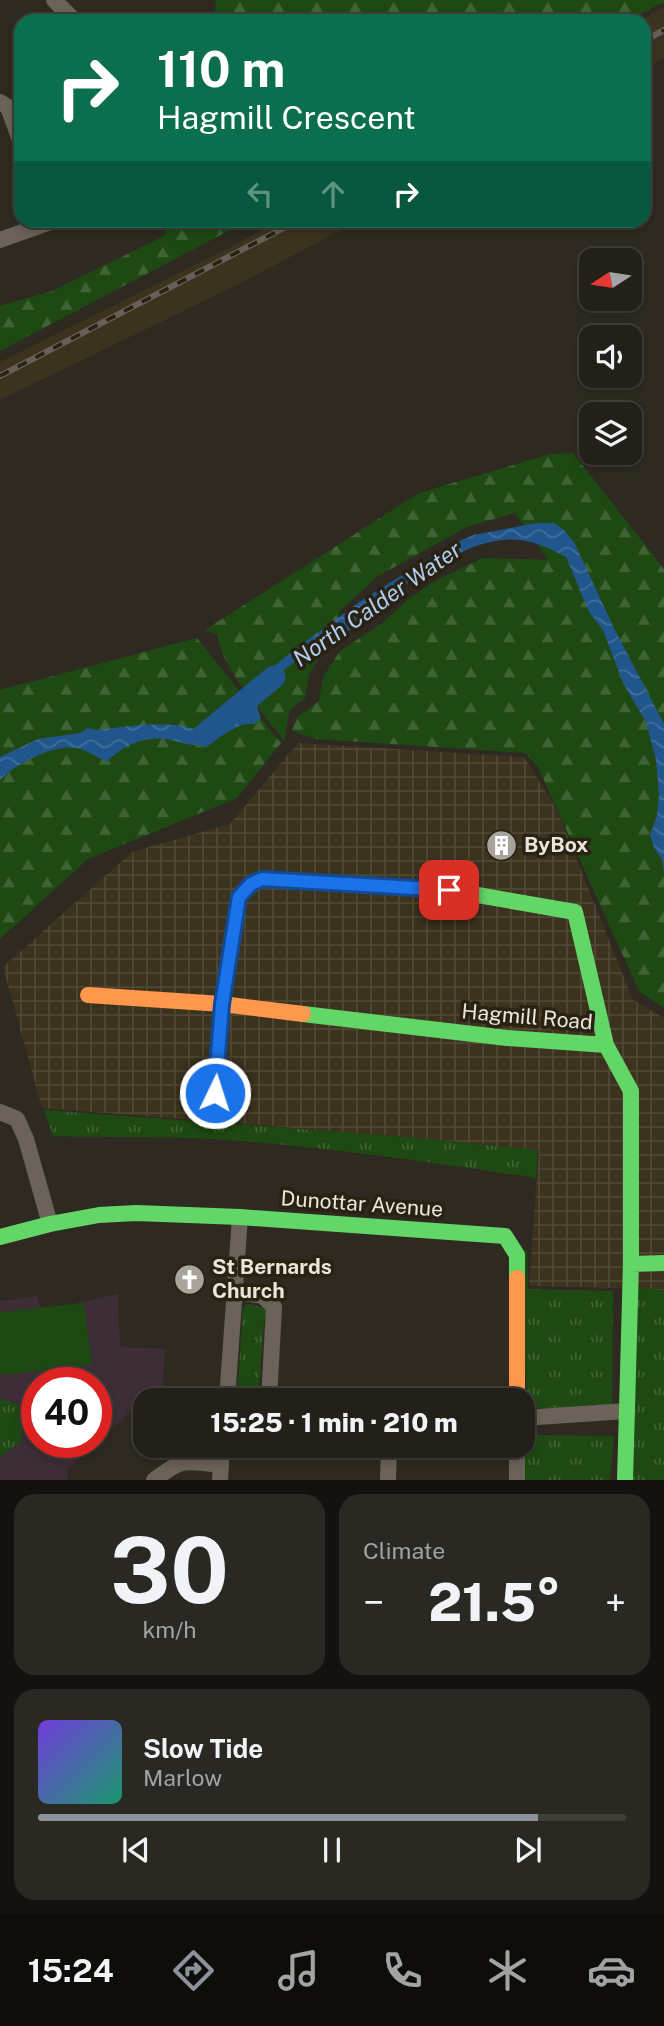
<!DOCTYPE html>
<meta charset="utf-8">
<style>
:root{--surface:#222019;--page:#2a2822;--text:#f1f3f6;--muted:#a2a3a2;--line:#3f3e38;--accent:#8c9099}
body{margin:0;font-family:"Public Sans",sans-serif;background:var(--page);color:var(--text);height:100vh;display:flex;flex-direction:column;font-size:26px;white-space:nowrap}
*{box-sizing:border-box;margin:0}
p{font-size:23px;color:var(--muted)}
.icon{flex:none;width:38px;height:38px;fill:none;stroke:currentColor;stroke-width:2;stroke-linecap:round;stroke-linejoin:round}
.map{position:relative;height:1480px;overflow:hidden}
.panel{display:flex;flex-direction:column;gap:14px;padding:14px;background:#13120e;flex:1}
.panel>*{flex:none}
.top-card{position:absolute;left:14px;top:14px;width:637px;height:214px;border-radius:21px;box-shadow:0 4px 10px #0003,0 0 0 2px var(--line);background:#0b6e4f;color:#fff;overflow:hidden}
.needle{width:46px;rotate:258deg}
.buttons{position:absolute;left:579px;top:248px;display:grid;gap:14px}
.buttons a{display:grid;place-items:center;width:63px;height:63px;border-radius:14px;background:var(--surface);box-shadow:0 4px 10px #0003,0 0 0 2px var(--line);font-size:35px}
.speed{position:absolute;left:21px;top:1367px;display:flex;gap:14px;font-size:35px;font-weight:700;text-align:center}
.speed>*{display:grid;place-content:center;width:91px;height:91px;border-radius:50%;background:var(--surface);box-shadow:0 4px 10px #0003,0 0 0 2px var(--line);line-height:1}
.speed .limit{border:10px solid #d22;background:#fff;color:#111}
.pin{position:absolute;display:grid;place-items:center;width:60px;height:60px;color:#fff;margin:-30px;border-radius:14px;box-shadow:0 4px 10px #0006}
.me{position:absolute;width:77px;margin:-38px;rotate:4deg;stroke-linejoin:round;filter:drop-shadow(0 0 5px #0008)}
.turn{display:flex;align-items:center;gap:24px;height:147px;padding:0 28px;font-size:32px}
.turn .icon{width:91px;height:91px;stroke-width:2.5}
.turn b{display:block;font-size:49px;line-height:60px}
.lanes{display:flex;align-items:center;height:66px;padding:0 28px;background:#0003;justify-content:center;gap:35px;direction:ltr}
.lanes .off{opacity:.35}
.big{font-size:52px;font-weight:800;line-height:1.1}
.panel .tile{flex:1;display:flex;flex-direction:column;justify-content:center;gap:10px;min-width:0;padding:0 24px;border-radius:21px;background:var(--page)}
.panel .dial{align-items:center;gap:0}
.dial b{font-size:91px;line-height:1}
.song{display:flex;align-items:center;gap:21px}
.cover{width:84px;height:84px;border-radius:10px;background:linear-gradient(135deg,hsl(260 70% 55%),hsl(160 70% 35%))}
.played{height:7px;border-radius:4px;background:linear-gradient(90deg,var(--accent) 85%,var(--line) 85%)}
.keys{display:flex;justify-content:space-around;direction:ltr}
.heat{display:flex;justify-content:space-between;align-items:center;font-size:38px;direction:ltr}
.panel .tiles{flex:1;display:grid;gap:14px;grid-template-columns:1fr 1fr}
.tile:last-child{grid-column:span 2}
.trip{position:absolute;left:133px;top:1388px;width:402px;height:70px;border-radius:21px;background:var(--surface);box-shadow:0 4px 10px #0003,0 0 0 2px var(--line);font-weight:800;line-height:70px;text-align:center}
.menu{display:flex;height:112px;justify-content:space-around;align-items:center;background:#0e0d0a;color:var(--muted)}
.menu .icon{width:49px;height:49px}
.menu .selected{color:var(--accent)}
.menu b{font-size:32px;color:var(--text)}
.map>svg:first-child{display:block}
.built{fill:#3c331e}
.industrial{fill:url(#industrial-grid)}
.education{fill:#3d2d36;fill-rule:evenodd}
.grass{fill:url(#grass-tufts)}
.forest{fill:url(#forest-firs)}
.pitch{fill:#1e4913}
.water{fill:url(#water-waves)}
.lines{fill:none;stroke-linecap:round;stroke-linejoin:round}
.river{stroke:#20568c;stroke-width:23}
.street{stroke:#6b625a;stroke-width:16}
.fast{stroke:#63d668;stroke-width:16}
.slow{stroke:#ff974d;stroke-width:16}
.rail-casing{stroke:#666059;stroke-width:6}
.rail{stroke:#292212;stroke-width:3.5;stroke-dasharray:10;stroke-linecap:butt}
.route-casing{stroke:#114b97;stroke-width:18}
.route{stroke:#1a73e8;stroke-width:12}
.labels{text-anchor:middle;stroke-width:7;stroke-linejoin:round;paint-order:stroke}
.poi-label{font-size:21px;font-weight:bold;fill:#eae6dc;stroke:#292212;text-anchor:start}
.street-label{font-size:21px;fill:#eae6dc;stroke:#292212}
.water-label{font-size:23px;font-style:italic;fill:#afcdef;stroke:#292212}
</style>
<div class="map">
<svg width="664" height="1480" viewBox="0 0 664 1480">
<defs>
<pattern id="industrial-grid" width="8" height="8" patternUnits="userSpaceOnUse" patternTransform="scale(1.75)"><rect width="8" height="8" fill="#3c331e"/><path d="M0 4h8M4 0v8" fill="none" stroke="#4f4733"/></pattern>
<pattern id="grass-tufts" width="24" height="20" patternUnits="userSpaceOnUse" patternTransform="scale(1.75)"><rect width="24" height="20" fill="#1e4913"/><path d="M3 7l-1-3M5 7V3M7 7l1-3M15 17l-1-3M17 17v-4M19 17l1-3" fill="none" stroke="#3f6335"/></pattern>
<pattern id="forest-firs" width="22" height="20" patternUnits="userSpaceOnUse" patternTransform="scale(1.75)"><rect width="22" height="20" fill="#1e4913"/><path d="M5 1l3.5 6h-7zM16 11l3.5 6h-7z" fill="#3f6335"/></pattern>
<pattern id="water-waves" width="16" height="10" patternUnits="userSpaceOnUse" patternTransform="scale(1.75)"><rect width="16" height="10" fill="#20568c"/><path d="M0 5q4-4 8 0t8 0" fill="none" stroke="#416e9c"/></pattern>
</defs>
<rect width="100%" height="100%" fill="#2e2a21"/>
<!-- built -->
<path class="built" d="M664 7V58L644 69V21H639Z
M278 221H358L241 283 0 400V362L227 249Z"/>
<!-- industrial -->
<path class="industrial" d="M298 743 524 757 556 808 633 1000 664 1018V1289L529 1286 539 1150 398 1136 42 1108 3 967 132 852 230 824Z"/>
<!-- education -->
<path class="education" d="M118 1294 120 1347 165 1349 162 1399 145 1400V1406L129 1413 67 1470 68 1480H0V1301L37 1296 41 1311ZM37 1382H96V1442H37Z"/>
<!-- grass -->
<path class="grass" d="M44 1110 396 1136 538 1150 536 1178C428 1162 321 1146 213 1139 160 1136 106 1138 53 1136Z
M523 1250H527L528 1289 613 1291 612 1408H537L526 1399Z
M635 1288 664 1289V1480H633Z
M248 1304 265 1308 271 1316 264 1320 258 1400H237L243 1307Z
M0 1399 17 1404 20 1409 22 1441 0 1457Z
M525 1435 614 1436 610 1480H524Z"/>
<!-- forest -->
<path class="forest" d="M216 0H664V2L627 21H214Z
M170 221H247L0 351V306L52 291 164 236Z
M573 453 664 569V1008L639 991 538 767 526 753 317 739 292 731 297 717 319 701 323 677 340 651 384 622 407 600 437 580 483 558 548 560 515 513 467 527 378 576 341 610 326 648 309 674 305 698 290 710 284 741C262 711 223 671 217 634L205 630 419 493 550 454Z
M197 638 281 743 237 798 88 859 0 939V690Z"/>
<!-- pitch -->
<path class="pitch" d="M84 1303 92 1365 0 1375V1312Z"/>
<!-- water -->
<path class="water" d="M536 523H554L564 530 574 542 613 626 664 724V871L662 859 654 848 650 835 657 815 659 795 656 760 646 722 623 683 603 630 589 612 566 557C534 540 515 534 479 545 461 550 413 578 399 590 394 594 391 601 386 606 380 612 371 618 364 622 328 645 272 663 257 707L261 718 254 724C235 722 222 740 204 744 190 747 179 741 166 739 144 736 121 746 107 762 97 757 87 750 76 748 54 744 15 764 0 780V757L38 739 80 733 88 728 98 730C132 726 162 720 195 729L246 708 258 680 285 657 362 600 454 543 474 535Z"/>
<g class="lines">
<!-- river -->
<path class="river" d="M204 735 274 677"/>
<!-- street -->
<path class="street" d="M54 0 75 21
M0 102 8 107 21 143
M0 240 56 220
M0 1112 17 1119 26 1139 50 1224
M235 1292 263 1296 274 1307 269 1400
M227 1400 240 1217
M523 1418 626 1411
M517 1446V1480
M154 1480C184 1457 184 1461 220 1465
M220 1480 222 1446
M388 1480 389 1446"/>
<!-- fast -->
<path class="fast" d="M303 1014 507 1038 606 1045 631 1091V1264L625 1480
M215 1093 222 1004 239 897 251 884 263 879 449 890 575 912 606 1045
M0 1237 50 1224 99 1215 136 1213 240 1217 505 1236 517 1255V1278
M631 1264 664 1263"/>
<!-- slow -->
<path class="slow" d="M88 995 222 1004 303 1014
M517 1278V1400"/>
<defs>
<path id="rail" d="M644 41 664 30
M0 376 299 220"/>
</defs>
<!-- rail casing -->
<use href="#rail" class="rail-casing"/>
<!-- rail -->
<use href="#rail" class="rail"/>
</g>
<g class="lines">
<defs>
<path id="route" d="M215 1093 222 1004 239 897 251 884 262 879 449 890"/>
</defs>
<!-- route casing -->
<use href="#route" class="route-casing"/>
<!-- route -->
<use href="#route" class="route"/>
</g>
<!-- icons -->
<defs>
<symbol id="building-disc" viewBox="-11 -11 22 22"><circle r="9.5" fill="#a8a49b" stroke="#292212"/><path d="M-4-6H4V6H1V3H-1V6H-4ZM-2.5-4.3h1.7v1.8h-1.7ZM.8-4.3h1.7v1.8H.8ZM-2.5-1h1.7V.8h-1.7ZM.8-1h1.7V.8H.8Z" fill="#fff"/></symbol>
<symbol id="church-disc" viewBox="-11 -11 22 22"><circle r="9.5" fill="#a8a49b" stroke="#292212"/><path d="M-1.2-6h2.4v3.5h3.3v2.4h-3.3V6h-2.4V-.1h-3.3v-2.4h3.3Z" fill="#fff"/></symbol>
</defs>
<g fill-rule="evenodd">
<use href="#building-disc" x="484" y="828" width="35" height="35"/>
<use href="#church-disc" x="172" y="1262" width="35" height="35"/>
</g>
<g class="labels">
<!-- poi labels -->
<g class="poi-label">
<text x="524" y="852">ByBox</text>
<text x="212" y="1274">St Bernards<tspan x="212" dy="24">Church</tspan></text>
</g>
<!-- street labels -->
<g class="street-label">
<text transform="translate(527 1017) rotate(5)" y="7">Hagmill Road</text>
<text transform="translate(362 1204) rotate(4)" y="7">Dunottar Avenue</text>
</g>
<!-- water labels -->
<g class="water-label">
<text transform="translate(377 604) rotate(-35)" y="8">North Calder Water</text>
</g>
</g>
</svg>
<div class="buttons">
<a><svg class="needle" viewBox="-14 -14 28 28"><path d="M0-13l5 13h-10z" fill="#e53935"/><path d="M0 13l5-13h-10z" fill="#a2a3a2"/></svg></a>
<a><svg class="icon" aria-label="sound" viewBox="0 0 24 24"><path d="M4 9h4l5-4v14l-5-4H4zM17 9q2 3 0 6"/></svg></a>
<a><svg class="icon" aria-label="layers" viewBox="0 0 24 24"><path d="M12 4l9 5-9 5-9-5zM3 14l9 5 9-5"/></svg></a>
</div>
<div class="speed"><div class="limit">40</div></div>
<div class="pin" style="left:449px;top:890px;background:#d93025"><svg class="icon" aria-label="arrive" viewBox="0 0 24 24"><path d="M6 21V4h12l-3 4 3 4H6"/></svg></div>
<svg class="me" style="left:215px;top:1093px" viewBox="-20 -20 40 40"><circle r="17" fill="#1a73e8" stroke="#fff" stroke-width="3"/><path d="M0-11L8 9 0 5-8 9z" fill="#fff"/></svg>
<div class="trip">15:25 · 1 min · 210 m</div>
<div class="top-card">
<div class="turn"><svg class="icon" aria-label="right" viewBox="0 0 24 24"><path d="M7 20v-9h11M14 6l5 5-5 5"/></svg><div><b>110 m</b>Hagmill Crescent</div></div>
<div class="lanes"><svg class="icon off" aria-label="left" viewBox="0 0 24 24"><path d="M17 20v-9H6M10 6l-5 5 5 5"/></svg><svg class="icon off" aria-label="ahead" viewBox="0 0 24 24"><path d="M12 20V5M6 11l6-6 6 6"/></svg><svg class="icon" aria-label="right" viewBox="0 0 24 24"><path d="M7 20v-9h11M14 6l5 5-5 5"/></svg></div>
</div>
</div>
<section class="panel">
<div class="tiles">
<div class="tile dial"><b>30</b><p>km/h</p></div>
<div class="tile"><p>Climate</p>
<div class="heat"><a>−</a><b class="big">21.5°</b><a>+</a></div>
</div>
<div class="tile">
<div class="song"><i class="cover"></i><div><b>Slow Tide</b><p>Marlow</p></div></div>
<div class="played"></div>
<div class="keys"><svg class="icon" aria-label="previous" viewBox="0 0 24 24"><path d="M18 5L8 12l10 7zM5 5v14"/></svg><svg class="icon" aria-label="pause" viewBox="0 0 24 24"><path d="M8 5v14M16 5v14"/></svg><svg class="icon" aria-label="next" viewBox="0 0 24 24"><path d="M6 5l10 7-10 7zM19 5v14"/></svg></div>
</div>
</div>
</section>
<nav class="menu">
<b>15:24</b>
<svg class="icon selected" aria-label="directions" viewBox="0 0 24 24"><path d="M12 3l9 9-9 9-9-9zM9 14v-3h6M13 9l2 2-2 2"/></svg>
<svg class="icon" aria-label="music" viewBox="0 0 24 24"><path d="M9 18V5l10-2v13"/><circle cx="6" cy="18" r="3"/><circle cx="16" cy="16" r="3"/></svg>
<svg class="icon" aria-label="phone" viewBox="0 0 24 24"><path d="M5 4h4l2 5-3 2q2 4 5 5l2-3 5 2v4C11 20 4 13 5 4z"/></svg>
<svg class="icon" aria-label="climate" viewBox="0 0 24 24"><path d="M12 3v18M4 7l16 10M4 17L20 7"/></svg>
<svg class="icon" aria-label="car" viewBox="0 0 24 24"><path d="M5 17H2v-5l4-1 3-4h7l3 4 3 1v5h-3M9 17h6M6 11h13"/><circle cx="7" cy="17" r="2"/><circle cx="17" cy="17" r="2"/></svg>
</nav>
